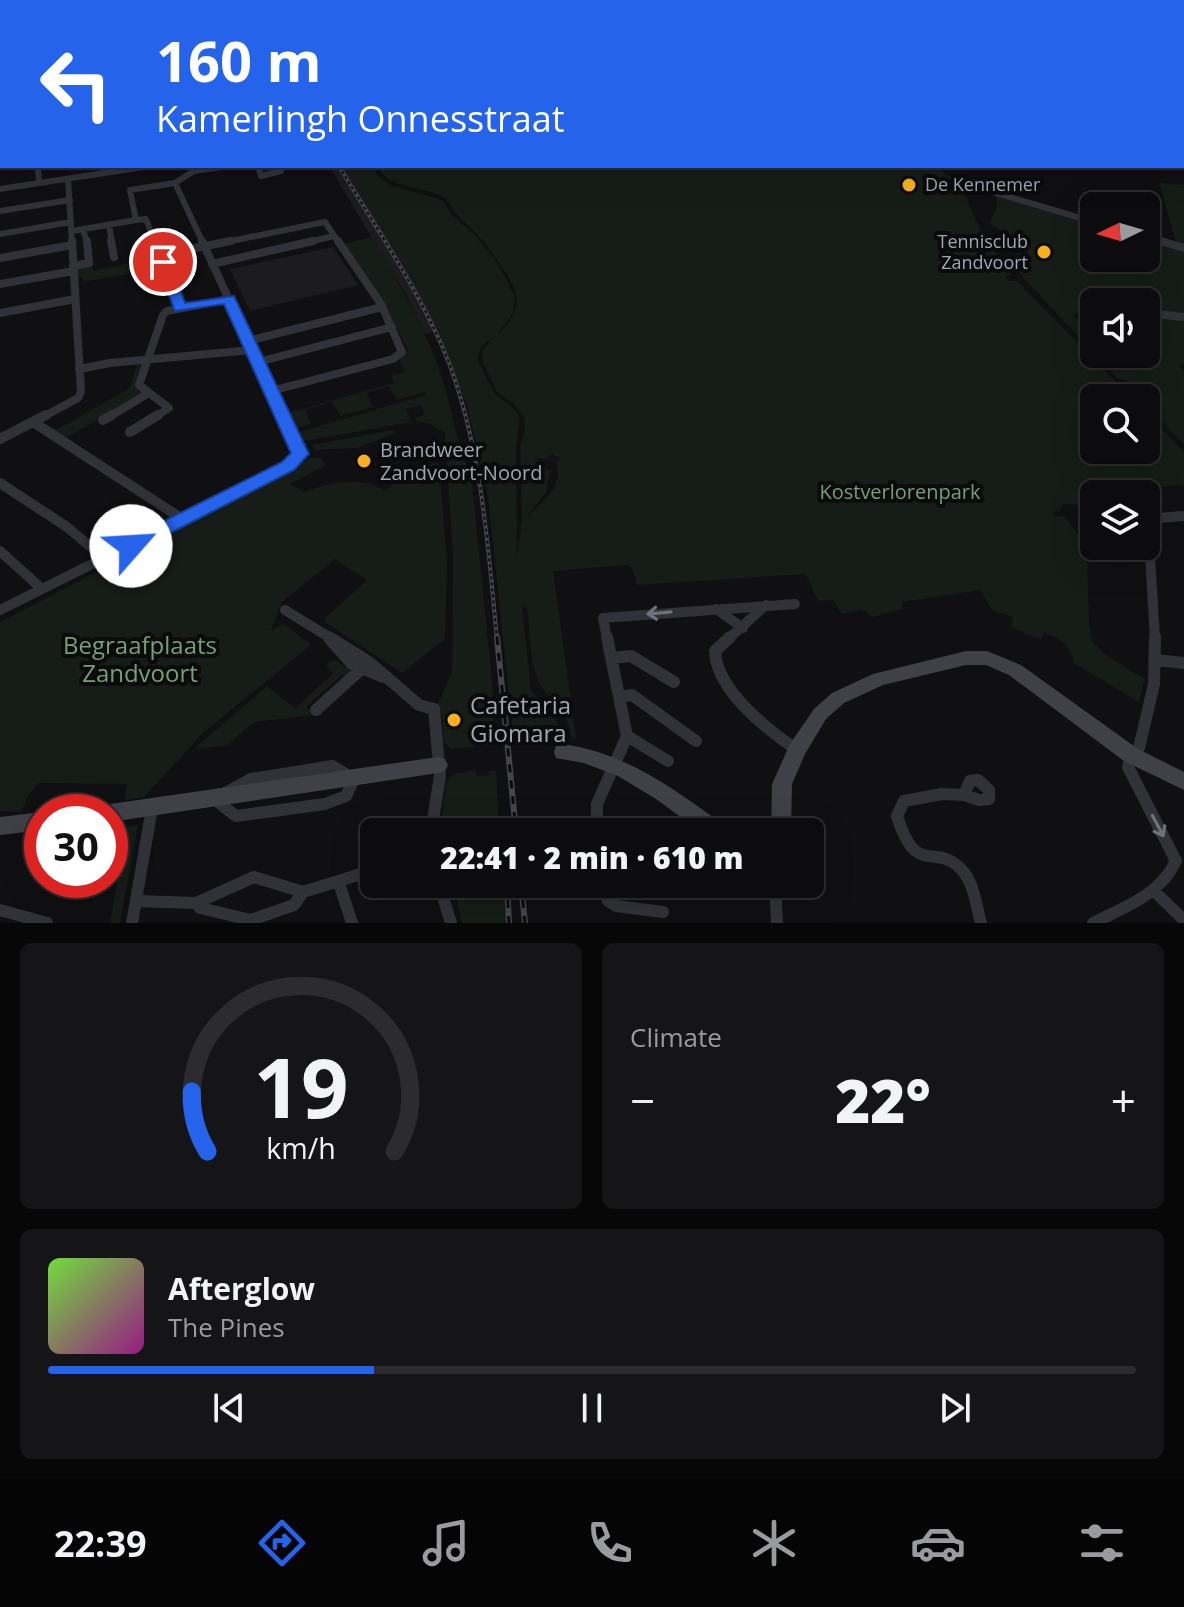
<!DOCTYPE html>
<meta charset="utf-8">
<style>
:root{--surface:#0c0c0e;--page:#151517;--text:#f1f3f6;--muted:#9a9b9e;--line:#2c2c2e;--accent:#2563eb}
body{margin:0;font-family:"Open Sans",sans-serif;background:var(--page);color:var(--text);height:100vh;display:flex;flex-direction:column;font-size:30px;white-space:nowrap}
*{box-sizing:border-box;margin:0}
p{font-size:26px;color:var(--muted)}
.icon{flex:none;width:44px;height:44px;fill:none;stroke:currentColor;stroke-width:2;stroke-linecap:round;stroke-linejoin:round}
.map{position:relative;height:923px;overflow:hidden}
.drawer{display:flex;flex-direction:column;gap:20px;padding:20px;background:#070708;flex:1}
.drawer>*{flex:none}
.guide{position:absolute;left:0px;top:0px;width:1184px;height:168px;box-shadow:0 8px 32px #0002,0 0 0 2px var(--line);background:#2563eb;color:#fff;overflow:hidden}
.needle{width:52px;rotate:265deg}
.tools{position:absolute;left:1080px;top:192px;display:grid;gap:16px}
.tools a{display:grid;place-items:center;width:80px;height:80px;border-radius:12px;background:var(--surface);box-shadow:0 8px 32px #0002,0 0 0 2px var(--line);font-size:40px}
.speed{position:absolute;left:24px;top:794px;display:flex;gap:16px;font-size:40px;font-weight:700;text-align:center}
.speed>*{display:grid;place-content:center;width:104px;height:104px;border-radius:50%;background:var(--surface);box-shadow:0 8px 32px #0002,0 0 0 2px var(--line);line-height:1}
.speed .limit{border:12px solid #d22;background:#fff;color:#111}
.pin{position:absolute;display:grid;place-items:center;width:68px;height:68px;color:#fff;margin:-34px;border:4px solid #fff;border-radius:50%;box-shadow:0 2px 8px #0007}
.me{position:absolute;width:88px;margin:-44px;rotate:64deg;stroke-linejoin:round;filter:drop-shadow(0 0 6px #0008)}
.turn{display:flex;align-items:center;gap:28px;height:168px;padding:0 24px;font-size:36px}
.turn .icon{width:104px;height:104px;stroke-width:2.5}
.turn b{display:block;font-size:56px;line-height:68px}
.big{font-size:60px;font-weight:800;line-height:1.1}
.drawer .card{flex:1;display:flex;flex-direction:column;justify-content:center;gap:12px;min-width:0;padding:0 28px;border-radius:12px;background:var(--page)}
.drawer .dial{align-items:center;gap:0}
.dial svg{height:208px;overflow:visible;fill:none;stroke:var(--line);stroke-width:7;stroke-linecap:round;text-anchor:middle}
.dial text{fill:var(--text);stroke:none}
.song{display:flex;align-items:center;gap:24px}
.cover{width:96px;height:96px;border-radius:12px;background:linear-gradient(135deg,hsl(100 70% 55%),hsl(310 70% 35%))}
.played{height:8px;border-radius:4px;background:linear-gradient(90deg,var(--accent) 30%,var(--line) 30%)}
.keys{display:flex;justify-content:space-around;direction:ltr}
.heat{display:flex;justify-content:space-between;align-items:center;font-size:44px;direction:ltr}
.drawer .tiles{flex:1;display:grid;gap:20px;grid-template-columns:1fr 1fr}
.card:last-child{grid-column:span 2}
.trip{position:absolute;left:360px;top:818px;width:464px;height:80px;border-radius:12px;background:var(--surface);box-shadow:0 8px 32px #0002,0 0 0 2px var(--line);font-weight:800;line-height:80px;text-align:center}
.tabs{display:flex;height:128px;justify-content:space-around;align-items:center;background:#050506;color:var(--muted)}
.tabs .icon{width:56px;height:56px}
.tabs .selected{color:var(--accent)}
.tabs b{font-size:36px;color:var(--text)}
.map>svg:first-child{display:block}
.built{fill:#1c1c1f}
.green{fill:#161c17;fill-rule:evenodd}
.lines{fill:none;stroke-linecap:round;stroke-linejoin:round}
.minor-far3{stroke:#313237;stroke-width:6}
.minor-far2{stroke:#313237;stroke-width:8}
.minor-far1{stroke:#313237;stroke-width:10}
.minor{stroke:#313237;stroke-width:12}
.secondary{fill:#3f4147;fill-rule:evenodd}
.primary{fill:#4d4f56;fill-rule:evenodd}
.rail-far1-casing{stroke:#44464c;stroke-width:4}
.rail-casing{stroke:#44464c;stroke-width:6}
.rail-far1{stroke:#0b0b0c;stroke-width:2;stroke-dasharray:3;stroke-linecap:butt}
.rail{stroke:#0b0b0c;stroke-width:3;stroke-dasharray:8;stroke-linecap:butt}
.oneway{stroke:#6e727b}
.route{fill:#2563eb;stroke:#184099;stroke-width:2}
.poi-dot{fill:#faaf20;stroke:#0b0b0c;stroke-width:3}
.labels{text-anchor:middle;stroke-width:8;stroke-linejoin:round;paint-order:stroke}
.far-poi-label{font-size:18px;fill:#a0a6b3;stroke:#0b0b0c;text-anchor:start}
.poi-label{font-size:20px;fill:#a0a6b3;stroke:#0b0b0c;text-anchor:start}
.park-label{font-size:20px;fill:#769f78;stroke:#0b0b0c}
.near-park-label{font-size:24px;fill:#769f78;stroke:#0b0b0c}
.near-poi-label{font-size:24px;fill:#a0a6b3;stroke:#0b0b0c;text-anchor:start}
</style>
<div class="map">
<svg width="1184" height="923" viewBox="0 0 1184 923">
<rect width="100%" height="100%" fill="#101012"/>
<!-- built -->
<path class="built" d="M329 166H346L434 315 437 331 425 334 406 295Z
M333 247 358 285 250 311 230 269Z"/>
<!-- green -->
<path class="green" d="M0 0H231L232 2H2V160Z
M324 0H607L614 2H319Z
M616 0H910L912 2H623Z
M955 0H1184V81L1182 2Z
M346 166H373L378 176 391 185 442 200 453 216 475 235 496 261 515 296 513 313 498 334C528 305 518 289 496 259 486 244 477 233 463 221 456 215 451 203 443 197 421 184 392 192 377 166H940L944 174 957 178 979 227 1011 275 1005 276 1009 281H1017L1132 398H1094V450H1146V412L1184 452V485L1094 494V505L1063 504 1060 510 1052 513 1055 517 1065 516 1087 549 1089 625 1092 641 1104 654 1145 679 1139 702 1074 663C1070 645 1062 638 1044 633L1041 640 1011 627 1013 617 992 610 980 590 902 602V609L872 617 862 609 842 614 833 600 818 601 806 574 637 585 632 568 627 565 553 571 576 738 571 737C566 698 545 701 537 678 529 656 530 629 527 607L522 606 531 691 549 709V714L553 713 560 730 559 740 542 737 514 740 488 497 467 405 437 331 434 315ZM493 337 482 351 483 363 497 392 513 403 524 417 525 429 520 446 522 521 517 556 516 448 520 418 516 411 495 394 477 359 481 347ZM550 454 561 458 556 462C565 486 541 504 525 518L546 492 550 471 535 458 547 459Z
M1159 183 1184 185V246L1177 244Z
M996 196 1094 224V258H1146V239L1184 249V317L1146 313V302H1094V312L1071 314 1077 320H1088L1094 326V353L1004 257 1029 251 990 223 997 206Z
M372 237C398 282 424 326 441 375 452 407 456 444 471 475L492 679 494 745 451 749 444 742 442 715 436 709 452 672 453 556 445 433 428 423 417 422 415 418 425 415 420 405 406 409 412 422 303 441 296 433 426 395 425 392 397 400 389 386 366 393 373 407 340 416 332 402 305 410 311 424 295 429 292 425 296 423 288 413 394 383 391 376 405 372 399 358 408 350 384 303 343 244Z
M138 262 139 267 128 274 83 282 82 278H77V268L92 266 93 271Z
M1146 315 1184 320V364L1179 365 1184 372V444L1146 406V398H1138L1123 379H1117L1095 354H1146Z
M144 364 136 386 141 395 64 439 52 432 129 389 137 365Z
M393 430 396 433 356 448 314 450 312 445Z
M311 457 320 458 326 465 290 484 304 492C331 483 359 475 385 491L417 465 439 463 447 563 445 639 402 673 325 622V618L367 580 335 559 282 602 271 630 284 624 311 645 204 732 144 797 125 800 127 784 39 783 28 796 21 812 0 811V622L280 477Z
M144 510 161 521 111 549 101 541Z
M335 660 353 672 341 676 306 707 313 713 323 714 254 722 227 745 194 749 267 686 295 708 333 674 327 667 328 663Z
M476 770V776L488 775 489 771 496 770 499 832H439L447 781 453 774Z
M138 825 120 923H110L118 878 110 875V829Z
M453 884H503L506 923H462Z"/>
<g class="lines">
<!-- minor-far3 -->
<path class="minor-far3" d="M38 166 39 183
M193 166 194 171 175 183 203 243
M258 166 261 176 281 171
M194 171 227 166
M68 179 72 243
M969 185 1094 222
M0 189 150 166
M0 211 70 200
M109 225 112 243
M83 229 87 243
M72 231 136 220
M0 234 71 222
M1146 236 1168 243
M155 243 146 219 136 220 130 190 175 183
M221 243 325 222 339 243
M304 243 334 236"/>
<!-- minor-far2 -->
<path class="minor-far2" d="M111 241 114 257
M154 241 180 308
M202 241 283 417
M1161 241 1184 248
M160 255 231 241
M0 258 72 245
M212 264 313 241
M73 266 89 263 87 241
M0 284 74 271
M0 313 75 299
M1146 313 1184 317
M248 341 382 307
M258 362 392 327
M79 369 110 363 252 350
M271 391 393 359 402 352 381 304 338 241
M43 417 78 398 81 392 72 241
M109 417 147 394
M155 417 169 408 139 385 163 315 167 311 229 299"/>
<!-- minor-far1 -->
<path class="minor-far1" d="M103 420 112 415
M33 422 184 520
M130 432 158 415
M0 439 46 415
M0 483 67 527 105 559
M0 551 42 589
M716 609 743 628
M0 610 288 466 300 454 282 415
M285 610 332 639
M607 639 603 618 795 604
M728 639 766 605
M1155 639 1148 523 1157 518 1184 516"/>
<!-- minor -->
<path class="minor" d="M329 637 369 662 419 705 434 709 440 776 431 832
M730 637 715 651C716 690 768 730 797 750
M329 638 352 664 383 677
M611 658 631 656 674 682
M1156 660 1184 663
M619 697 632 695 696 741
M316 710 369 662
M627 736 668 761
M332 766 354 779 346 796 325 804 236 816 214 799 251 779Z
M978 780 989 790V799L979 800 964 795 970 781Z
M964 795 942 794 904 801 897 816C917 879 933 841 961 869 974 882 976 905 981 923
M597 832V804L627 736 607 637
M339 883 352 923
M439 884 451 923
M604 884 608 901 616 906 663 912
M775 884 777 923
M1154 891 1184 920
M136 901 196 903 200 908 251 920 294 905 303 892
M196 903 254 877 303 892 374 870
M0 910 47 923
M132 923 152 808
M1093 923C1125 907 1160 895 1176 861L1128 767 1131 755 1139 748 1154 684 1155 637"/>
<!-- secondary -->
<path class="secondary" d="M966 651H987L1021 665 1138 749 1184 772V790L1124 761 1009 675 986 665H966L883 685 844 703 826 719 805 754 792 784 791 832H771L772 784 790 744 814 709 832 693 873 674Z
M563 744C626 753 674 789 724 825L727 832H701L656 799 618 776 584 763 556 758 554 752 556 746Z
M438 757 445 759 448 765 445 771 438 773 110 822V812H101L103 807 110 804Z
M42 812V830L0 835V817Z"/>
<!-- primary -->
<path class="primary" d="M948 0H954L955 2H949Z
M1182 82H1184V87H1182Z"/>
<defs>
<path id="rail-far1" d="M339 166C377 230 422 294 449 363 482 451 488 547 497 639"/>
<path id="rail" d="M497 637 516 832
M507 884 509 923
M521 884 525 923"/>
</defs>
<!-- rail-far1 casing -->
<use href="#rail-far1" class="rail-far1-casing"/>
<!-- rail casing -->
<use href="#rail" class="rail-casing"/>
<!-- rail-far1 -->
<use href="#rail-far1" class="rail-far1"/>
<!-- rail -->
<use href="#rail" class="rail"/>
</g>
<!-- one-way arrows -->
<defs><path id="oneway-shaft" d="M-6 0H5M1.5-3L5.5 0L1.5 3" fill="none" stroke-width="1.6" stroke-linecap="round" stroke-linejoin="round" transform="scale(2)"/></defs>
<g class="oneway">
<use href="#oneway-shaft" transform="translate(659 613) rotate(175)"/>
<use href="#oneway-shaft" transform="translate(1158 826) rotate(62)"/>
</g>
<!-- route -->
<path class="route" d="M163 258 170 262 185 303 234 296 309 454 294 470 131 553 121 546 124 541 282 462 291 453 224 304 175 311 156 262Z"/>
<!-- markers -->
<g class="poi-dot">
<circle cx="909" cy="185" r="8"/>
<circle cx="1044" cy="252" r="8"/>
<circle cx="364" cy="461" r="8"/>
<circle cx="454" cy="720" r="8"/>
</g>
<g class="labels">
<!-- far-poi labels -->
<g class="far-poi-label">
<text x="925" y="191">De Kennemer</text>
<text x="1028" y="248" text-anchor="end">Tennisclub<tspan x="1028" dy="21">Zandvoort</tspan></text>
</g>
<!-- poi labels -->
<g class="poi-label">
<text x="380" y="457">Brandweer<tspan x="380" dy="23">Zandvoort-Noord</tspan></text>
</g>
<!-- park labels -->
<g class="park-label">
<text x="900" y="499">Kostverlorenpark</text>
</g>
<!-- near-park labels -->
<g class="near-park-label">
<text x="140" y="654">Begraafplaats<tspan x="140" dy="28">Zandvoort</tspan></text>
</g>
<!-- near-poi labels -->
<g class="near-poi-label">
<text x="470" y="714">Cafetaria<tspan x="470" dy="28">Giomara</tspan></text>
</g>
</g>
</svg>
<div class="tools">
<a><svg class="needle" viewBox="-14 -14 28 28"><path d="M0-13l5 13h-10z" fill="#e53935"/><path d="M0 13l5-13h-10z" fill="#9a9b9e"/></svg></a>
<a><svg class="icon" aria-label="sound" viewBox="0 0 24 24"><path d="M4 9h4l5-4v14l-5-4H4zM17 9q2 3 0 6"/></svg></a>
<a><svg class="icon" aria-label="search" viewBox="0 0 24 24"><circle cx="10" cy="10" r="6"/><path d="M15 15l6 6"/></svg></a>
<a><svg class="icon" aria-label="layers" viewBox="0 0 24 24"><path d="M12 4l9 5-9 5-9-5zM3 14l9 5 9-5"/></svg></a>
</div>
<div class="speed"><div class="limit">30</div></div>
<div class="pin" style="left:163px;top:262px;background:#d93025"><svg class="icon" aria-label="arrive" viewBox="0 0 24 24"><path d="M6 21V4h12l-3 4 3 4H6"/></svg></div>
<svg class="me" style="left:131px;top:546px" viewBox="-20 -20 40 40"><circle r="19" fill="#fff"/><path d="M0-13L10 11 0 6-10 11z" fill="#2563eb"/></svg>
<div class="trip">22:41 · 2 min · 610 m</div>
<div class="guide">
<div class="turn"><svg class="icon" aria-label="left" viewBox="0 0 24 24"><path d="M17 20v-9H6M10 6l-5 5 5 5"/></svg><div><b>160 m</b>Kamerlingh Onnesstraat</div></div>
</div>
</div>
<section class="drawer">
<div class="tiles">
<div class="card dial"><svg viewBox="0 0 100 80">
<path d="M14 69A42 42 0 1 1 86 69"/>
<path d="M14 69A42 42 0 0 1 8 46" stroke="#2563eb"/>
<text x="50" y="56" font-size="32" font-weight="700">19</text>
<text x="50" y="72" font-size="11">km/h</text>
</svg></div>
<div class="card"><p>Climate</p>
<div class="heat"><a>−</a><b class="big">22°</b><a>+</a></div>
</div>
<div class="card">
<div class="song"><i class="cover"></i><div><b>Afterglow</b><p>The Pines</p></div></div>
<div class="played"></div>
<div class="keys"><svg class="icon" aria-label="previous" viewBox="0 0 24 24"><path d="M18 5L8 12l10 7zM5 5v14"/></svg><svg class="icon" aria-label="pause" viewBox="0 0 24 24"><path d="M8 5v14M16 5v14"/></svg><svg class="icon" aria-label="next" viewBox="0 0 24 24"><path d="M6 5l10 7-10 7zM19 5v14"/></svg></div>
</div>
</div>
</section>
<nav class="tabs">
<b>22:39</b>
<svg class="icon selected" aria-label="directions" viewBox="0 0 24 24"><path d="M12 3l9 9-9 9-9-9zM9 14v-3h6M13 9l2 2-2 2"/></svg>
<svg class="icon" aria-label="music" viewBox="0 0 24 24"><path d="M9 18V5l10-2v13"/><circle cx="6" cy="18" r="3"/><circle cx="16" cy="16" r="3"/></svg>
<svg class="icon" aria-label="phone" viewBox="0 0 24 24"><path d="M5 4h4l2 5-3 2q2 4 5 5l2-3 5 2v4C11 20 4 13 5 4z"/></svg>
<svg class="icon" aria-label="climate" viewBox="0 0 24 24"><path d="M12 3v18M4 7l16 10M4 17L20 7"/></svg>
<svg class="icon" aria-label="car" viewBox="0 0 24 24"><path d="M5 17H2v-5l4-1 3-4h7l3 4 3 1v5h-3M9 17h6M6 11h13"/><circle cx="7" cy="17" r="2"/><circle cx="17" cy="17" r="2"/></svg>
<svg class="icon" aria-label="filters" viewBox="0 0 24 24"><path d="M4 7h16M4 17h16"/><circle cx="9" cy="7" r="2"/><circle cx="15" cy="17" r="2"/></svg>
</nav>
